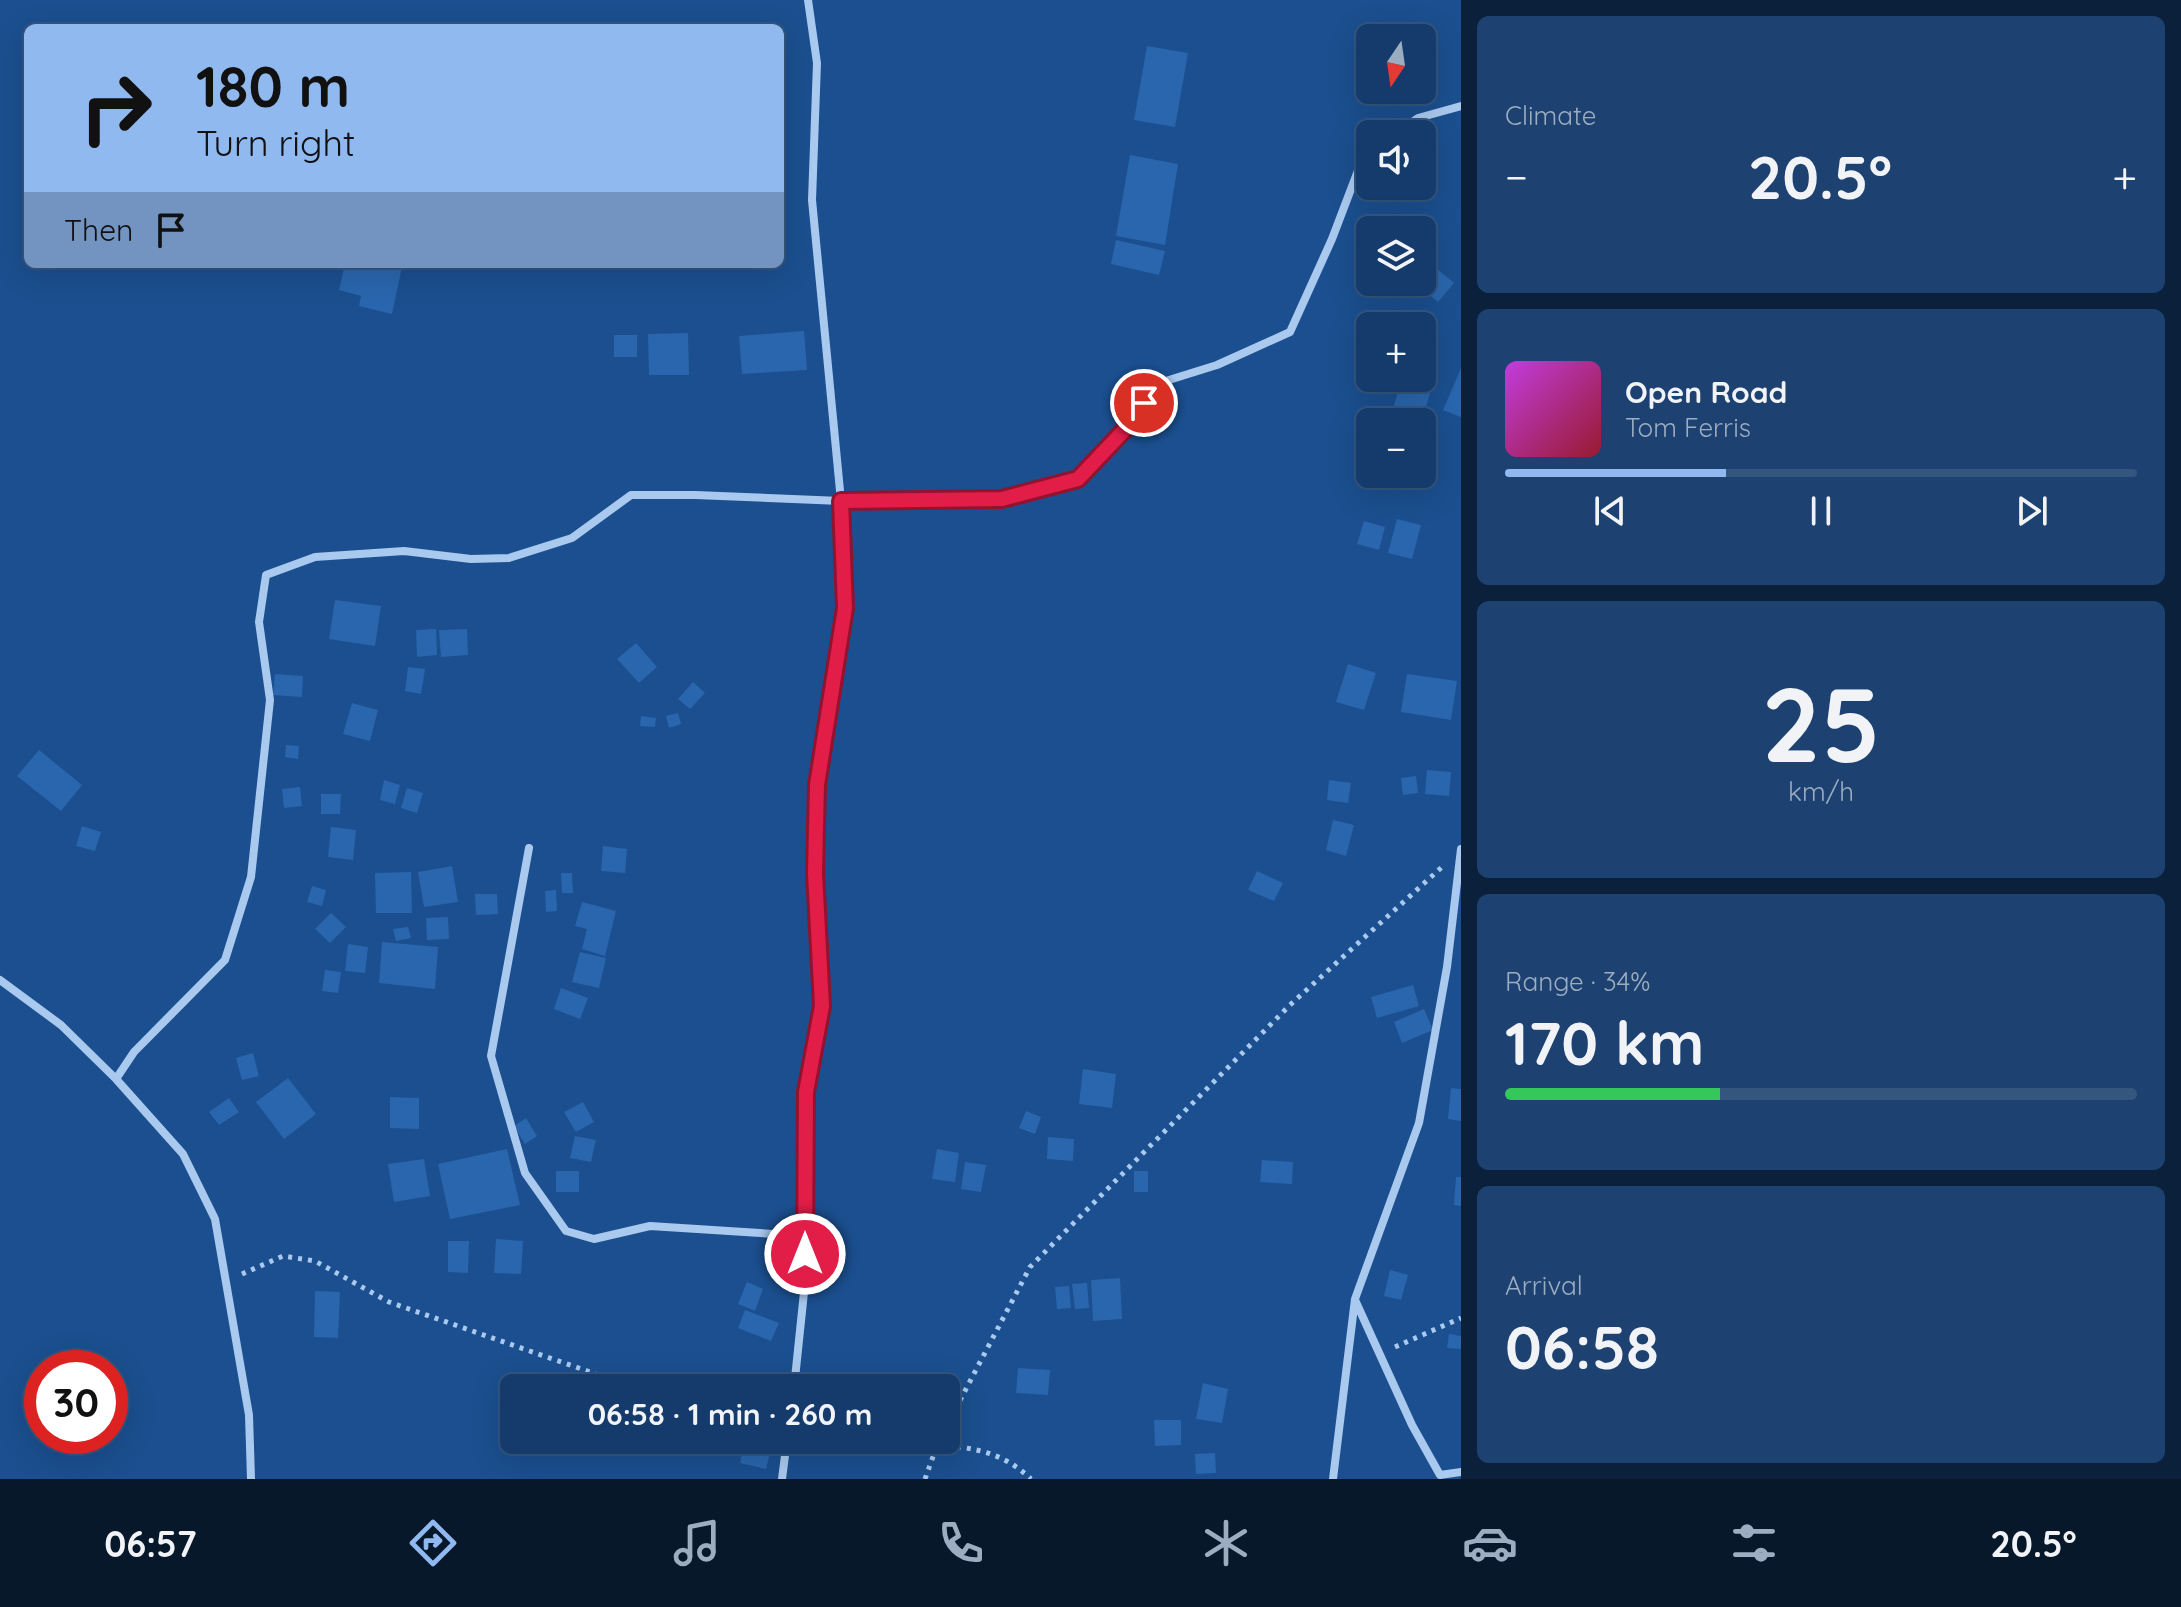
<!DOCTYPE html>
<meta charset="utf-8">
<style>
:root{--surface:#143b6b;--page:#1d4271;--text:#f1f3f6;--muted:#9dadc1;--line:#33557e;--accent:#90b9f0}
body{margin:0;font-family:Quicksand,sans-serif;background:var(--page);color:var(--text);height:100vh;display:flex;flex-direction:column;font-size:30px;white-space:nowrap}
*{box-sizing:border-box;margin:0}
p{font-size:26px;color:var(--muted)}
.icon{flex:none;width:44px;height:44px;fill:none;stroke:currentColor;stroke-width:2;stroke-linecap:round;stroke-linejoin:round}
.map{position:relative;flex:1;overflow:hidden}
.side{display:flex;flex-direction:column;gap:16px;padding:16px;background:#0b203b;width:720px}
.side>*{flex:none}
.top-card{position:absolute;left:24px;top:24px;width:760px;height:244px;border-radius:12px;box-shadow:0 8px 32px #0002,0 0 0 2px var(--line);background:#90b9f0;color:#111;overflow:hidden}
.needle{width:52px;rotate:193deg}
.fabs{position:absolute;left:1356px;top:24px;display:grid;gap:16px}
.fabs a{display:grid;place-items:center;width:80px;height:80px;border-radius:12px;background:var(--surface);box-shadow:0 8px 32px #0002,0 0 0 2px var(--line);font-size:40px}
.speed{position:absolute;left:24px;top:1350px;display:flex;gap:16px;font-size:40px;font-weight:700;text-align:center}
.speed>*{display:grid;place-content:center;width:104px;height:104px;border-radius:50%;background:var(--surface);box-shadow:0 8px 32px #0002,0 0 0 2px var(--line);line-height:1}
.speed .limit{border:12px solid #d22;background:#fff;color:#111}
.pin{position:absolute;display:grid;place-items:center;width:68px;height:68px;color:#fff;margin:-34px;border:4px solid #fff;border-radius:50%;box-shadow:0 2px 8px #0007}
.me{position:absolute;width:88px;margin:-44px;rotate:0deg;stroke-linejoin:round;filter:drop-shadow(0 0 6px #0008)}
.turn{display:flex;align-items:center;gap:28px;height:168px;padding:0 40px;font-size:36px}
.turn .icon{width:104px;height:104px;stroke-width:2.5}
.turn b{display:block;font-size:56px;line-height:68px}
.then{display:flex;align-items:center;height:76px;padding:0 40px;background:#0003;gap:16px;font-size:30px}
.big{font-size:60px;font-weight:700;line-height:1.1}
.side .widget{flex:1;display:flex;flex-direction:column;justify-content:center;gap:12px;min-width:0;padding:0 28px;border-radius:12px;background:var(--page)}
.side .dial{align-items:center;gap:0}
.dial b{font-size:104px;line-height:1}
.song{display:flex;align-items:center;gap:24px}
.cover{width:96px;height:96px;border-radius:12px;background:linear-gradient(135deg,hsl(290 70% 55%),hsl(350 70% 35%))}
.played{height:8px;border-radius:4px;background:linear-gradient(90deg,var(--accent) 35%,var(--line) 35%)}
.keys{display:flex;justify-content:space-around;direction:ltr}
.heat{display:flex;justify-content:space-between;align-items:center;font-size:44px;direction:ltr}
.charge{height:12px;border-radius:6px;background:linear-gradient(90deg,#34c759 34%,var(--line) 0)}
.trip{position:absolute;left:500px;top:1374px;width:460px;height:80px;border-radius:12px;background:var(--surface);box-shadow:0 8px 32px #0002,0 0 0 2px var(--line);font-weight:700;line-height:80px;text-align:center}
.tab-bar{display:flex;height:128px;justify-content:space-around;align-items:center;background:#08182b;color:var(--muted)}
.tab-bar .icon{width:56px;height:56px}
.tab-bar .active{color:var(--accent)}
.tab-bar b{font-size:36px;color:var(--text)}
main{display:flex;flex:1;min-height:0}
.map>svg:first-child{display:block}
.building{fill:#2a66ad}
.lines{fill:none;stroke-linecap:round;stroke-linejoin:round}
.path{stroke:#a9c9ee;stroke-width:5;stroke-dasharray:4 6;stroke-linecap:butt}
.minor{stroke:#a9c9ee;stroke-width:8}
.route-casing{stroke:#92132f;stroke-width:20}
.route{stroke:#e11d48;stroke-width:14}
</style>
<main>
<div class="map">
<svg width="1461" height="1479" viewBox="0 0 1461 1479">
<rect width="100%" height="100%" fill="#1b4f8f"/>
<!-- building -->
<path class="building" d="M1147 46 1188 53 1175 127 1134 120Z
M1130 155 1178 164 1165 245 1116 236Z
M1116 240 1165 251 1159 275 1111 264Z
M345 264H391L402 267 392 314 359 306 361 296 339 290Z
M1437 269 1454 283 1438 302 1421 288Z
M804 331 807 370 742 374 739 336Z
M688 333 689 375H649L648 334Z
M614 335H637V357H614Z
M1461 368V417L1443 410Z
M1400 384 1430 393 1424 415 1394 406Z
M1397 519 1421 525 1412 559 1388 553Z
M1364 521 1385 527 1379 550 1357 544Z
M335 600 381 606 375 646 329 639Z
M436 629 437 655 417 657 416 630Z
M467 629 468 655 441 657 439 630Z
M636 643 657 667 639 683 617 659Z
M1348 664 1376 673 1364 710 1336 702Z
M408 667 425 669 421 694 405 691Z
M275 674 303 676 302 697 273 695Z
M1407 674 1457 681 1451 720 1401 712Z
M693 682 705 693 690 709 678 699Z
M352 703 378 710 370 741 343 734Z
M678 713 681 724 669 728 666 716Z
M641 716 656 718 655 727 640 726Z
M286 745 299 746 298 759 285 757Z
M39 750 82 785 61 811 17 776Z
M1427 770 1451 772 1449 796 1425 794Z
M1416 776 1418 793 1403 795 1401 778Z
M384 780 400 785 395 804 380 800Z
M1329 780 1351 783 1348 803 1327 800Z
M300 787 302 806 284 808 282 789Z
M407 788 423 793 417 813 401 808Z
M321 794H341L340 814H321Z
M1333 820 1354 825 1346 856 1326 850Z
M82 826 101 832 95 851 76 846Z
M331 827 356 830 353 860 328 857Z
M603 846 627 849 625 873 601 871Z
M452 866 458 902 424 907 418 872Z
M1257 871 1283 883 1274 901 1248 890Z
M411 872 412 913H376L375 873Z
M561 873H572L573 893H562Z
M312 886 326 890 322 906 307 902Z
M556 890 557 911 546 912 545 891Z
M475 894H497L498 914 476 915Z
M582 902 616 911 605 956 582 949 587 929 575 926Z
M331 913 346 927 330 943 315 929Z
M448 917 449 939 427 940 426 918Z
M408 927 411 938 396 941 393 929Z
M382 942 438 947 435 989 379 983Z
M348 944 368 947 365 973 345 971Z
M580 952 606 958 599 988 572 982Z
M325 970 341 972 338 993 322 991Z
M1413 985 1419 1006 1377 1018 1371 997Z
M561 988 588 998 580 1019 554 1009Z
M1424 1009 1433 1030 1402 1043 1394 1022Z
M253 1053 259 1076 242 1080 236 1058Z
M1083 1069 1116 1074 1112 1108 1079 1104Z
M288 1078 316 1114 284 1139 256 1102Z
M1451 1088 1461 1089V1121L1448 1119Z
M390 1097 419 1098V1129L390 1128Z
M229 1098 239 1112 219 1125 209 1112Z
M583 1102 594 1122 576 1132 564 1112Z
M1026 1111 1041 1117 1035 1134 1019 1128Z
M526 1118 537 1136 525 1144 514 1126Z
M575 1136 596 1140 591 1162 570 1158Z
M1048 1137 1074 1139 1073 1161 1047 1159Z
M507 1149 520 1205 450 1219 438 1164Z
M937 1149 959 1153 955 1182 932 1179Z
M424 1159 430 1196 394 1202 388 1164Z
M1262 1160 1293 1162 1292 1184 1260 1182Z
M965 1162 986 1165 981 1192 961 1189Z
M556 1171H579V1192H556Z
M1134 1171H1148V1192H1134Z
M1456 1177H1461V1206L1454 1205Z
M496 1239 523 1241 521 1274 494 1273Z
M448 1241H469L468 1273 448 1272Z
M1390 1270 1408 1275 1401 1300 1384 1296Z
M1120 1278 1122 1319 1093 1321 1091 1280Z
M747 1282 763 1289 755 1311 738 1304Z
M1087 1283 1089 1308 1075 1309 1072 1284Z
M1069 1286 1071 1308 1057 1309 1055 1287Z
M315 1291 340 1292 338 1338 314 1337Z
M745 1310 779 1323 771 1341 738 1328Z
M1449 1334 1461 1336V1349L1447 1348Z
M1018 1368 1050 1370 1048 1395 1016 1393Z
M1203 1383 1228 1389 1222 1423 1196 1419Z
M1154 1420H1181V1445L1155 1446Z
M745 1440H773L766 1469 740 1463Z
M1215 1453 1216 1473 1196 1474 1195 1454Z"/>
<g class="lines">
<!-- path -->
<path class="path" d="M242 1274 283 1256 315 1261 389 1302 636 1388
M1395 1347 1461 1318
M946 1427 1030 1267 1290 1005 1442 867
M937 1444C976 1449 1001 1451 1031 1479
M925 1479 939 1440"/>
<!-- minor -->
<path class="minor" d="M1395 134 1418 118 1461 106
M529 848 491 1056 525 1173 566 1231 594 1239 650 1226 805 1236
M0 980 61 1025 116 1079
M1355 1300 1412 1425 1440 1475 1461 1472
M794 1388 806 1273V1092L822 1006 815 873 817 785 845 608 841 501 812 200 817 63 808 0
M251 1479 249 1415 215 1219 183 1154 116 1079 134 1052 225 960 251 877 270 700 259 622 266 575 315 557 404 551 471 559 509 558 572 538 631 495H695L841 501 1002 499 1078 479 1131 423 1156 384 1217 365 1290 332 1332 239 1364 155 1370 151
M782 1479 787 1440
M1333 1479 1355 1299 1419 1123 1447 967 1461 849"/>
</g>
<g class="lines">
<defs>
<path id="route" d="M805 1254 806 1092 822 1006 815 873 817 785 845 608 841 501 1002 499 1078 479 1131 423 1144 403"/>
</defs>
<!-- route casing -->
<use href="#route" class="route-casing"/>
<!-- route -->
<use href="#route" class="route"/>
</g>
</svg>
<div class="fabs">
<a><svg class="needle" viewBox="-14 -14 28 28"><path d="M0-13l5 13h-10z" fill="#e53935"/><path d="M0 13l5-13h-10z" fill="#9dadc1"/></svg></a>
<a><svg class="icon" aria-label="sound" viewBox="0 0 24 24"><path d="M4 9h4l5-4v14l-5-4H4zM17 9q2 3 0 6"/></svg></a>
<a><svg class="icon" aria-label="layers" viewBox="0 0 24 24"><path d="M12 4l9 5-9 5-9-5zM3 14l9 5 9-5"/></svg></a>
<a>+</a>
<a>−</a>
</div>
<div class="speed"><div class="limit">30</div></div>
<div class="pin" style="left:1144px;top:403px;background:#d93025"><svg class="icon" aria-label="arrive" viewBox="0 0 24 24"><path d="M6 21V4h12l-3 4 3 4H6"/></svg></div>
<svg class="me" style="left:805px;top:1254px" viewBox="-20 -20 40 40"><circle r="17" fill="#e11d48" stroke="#fff" stroke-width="3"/><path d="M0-11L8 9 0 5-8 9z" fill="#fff"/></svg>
<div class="trip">06:58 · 1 min · 260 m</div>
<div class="top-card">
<div class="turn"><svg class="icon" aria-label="right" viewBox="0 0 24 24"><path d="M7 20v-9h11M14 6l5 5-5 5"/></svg><div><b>180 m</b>Turn right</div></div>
<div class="then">Then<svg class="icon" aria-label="arrive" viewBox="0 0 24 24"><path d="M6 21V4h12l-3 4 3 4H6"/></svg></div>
</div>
</div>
<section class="side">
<div class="widget"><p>Climate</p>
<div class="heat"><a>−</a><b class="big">20.5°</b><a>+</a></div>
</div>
<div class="widget">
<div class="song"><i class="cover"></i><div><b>Open Road</b><p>Tom Ferris</p></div></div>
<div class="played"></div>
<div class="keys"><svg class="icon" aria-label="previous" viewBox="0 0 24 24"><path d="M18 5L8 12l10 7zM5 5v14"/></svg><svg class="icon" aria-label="pause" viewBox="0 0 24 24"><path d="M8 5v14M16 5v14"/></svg><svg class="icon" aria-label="next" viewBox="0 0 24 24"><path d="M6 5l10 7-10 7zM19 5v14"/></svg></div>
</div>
<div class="widget dial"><b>25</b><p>km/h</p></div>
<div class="widget"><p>Range · 34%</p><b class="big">170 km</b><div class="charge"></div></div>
<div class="widget"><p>Arrival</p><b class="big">06:58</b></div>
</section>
</main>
<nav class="tab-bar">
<b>06:57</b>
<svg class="icon active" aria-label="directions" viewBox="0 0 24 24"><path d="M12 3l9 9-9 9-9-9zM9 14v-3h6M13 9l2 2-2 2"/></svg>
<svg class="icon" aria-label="music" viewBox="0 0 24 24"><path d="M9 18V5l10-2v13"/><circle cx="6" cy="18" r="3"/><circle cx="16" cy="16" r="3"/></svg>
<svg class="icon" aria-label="phone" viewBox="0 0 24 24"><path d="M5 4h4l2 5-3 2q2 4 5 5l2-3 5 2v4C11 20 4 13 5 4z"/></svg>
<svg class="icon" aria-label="climate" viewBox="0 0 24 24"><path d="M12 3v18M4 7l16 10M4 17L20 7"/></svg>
<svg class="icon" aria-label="car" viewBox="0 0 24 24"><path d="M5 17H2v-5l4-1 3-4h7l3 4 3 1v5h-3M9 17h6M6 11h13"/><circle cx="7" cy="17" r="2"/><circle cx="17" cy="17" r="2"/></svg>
<svg class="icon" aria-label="filters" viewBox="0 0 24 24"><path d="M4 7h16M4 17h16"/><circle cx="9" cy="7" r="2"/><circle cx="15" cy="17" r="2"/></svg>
<b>20.5°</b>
</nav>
